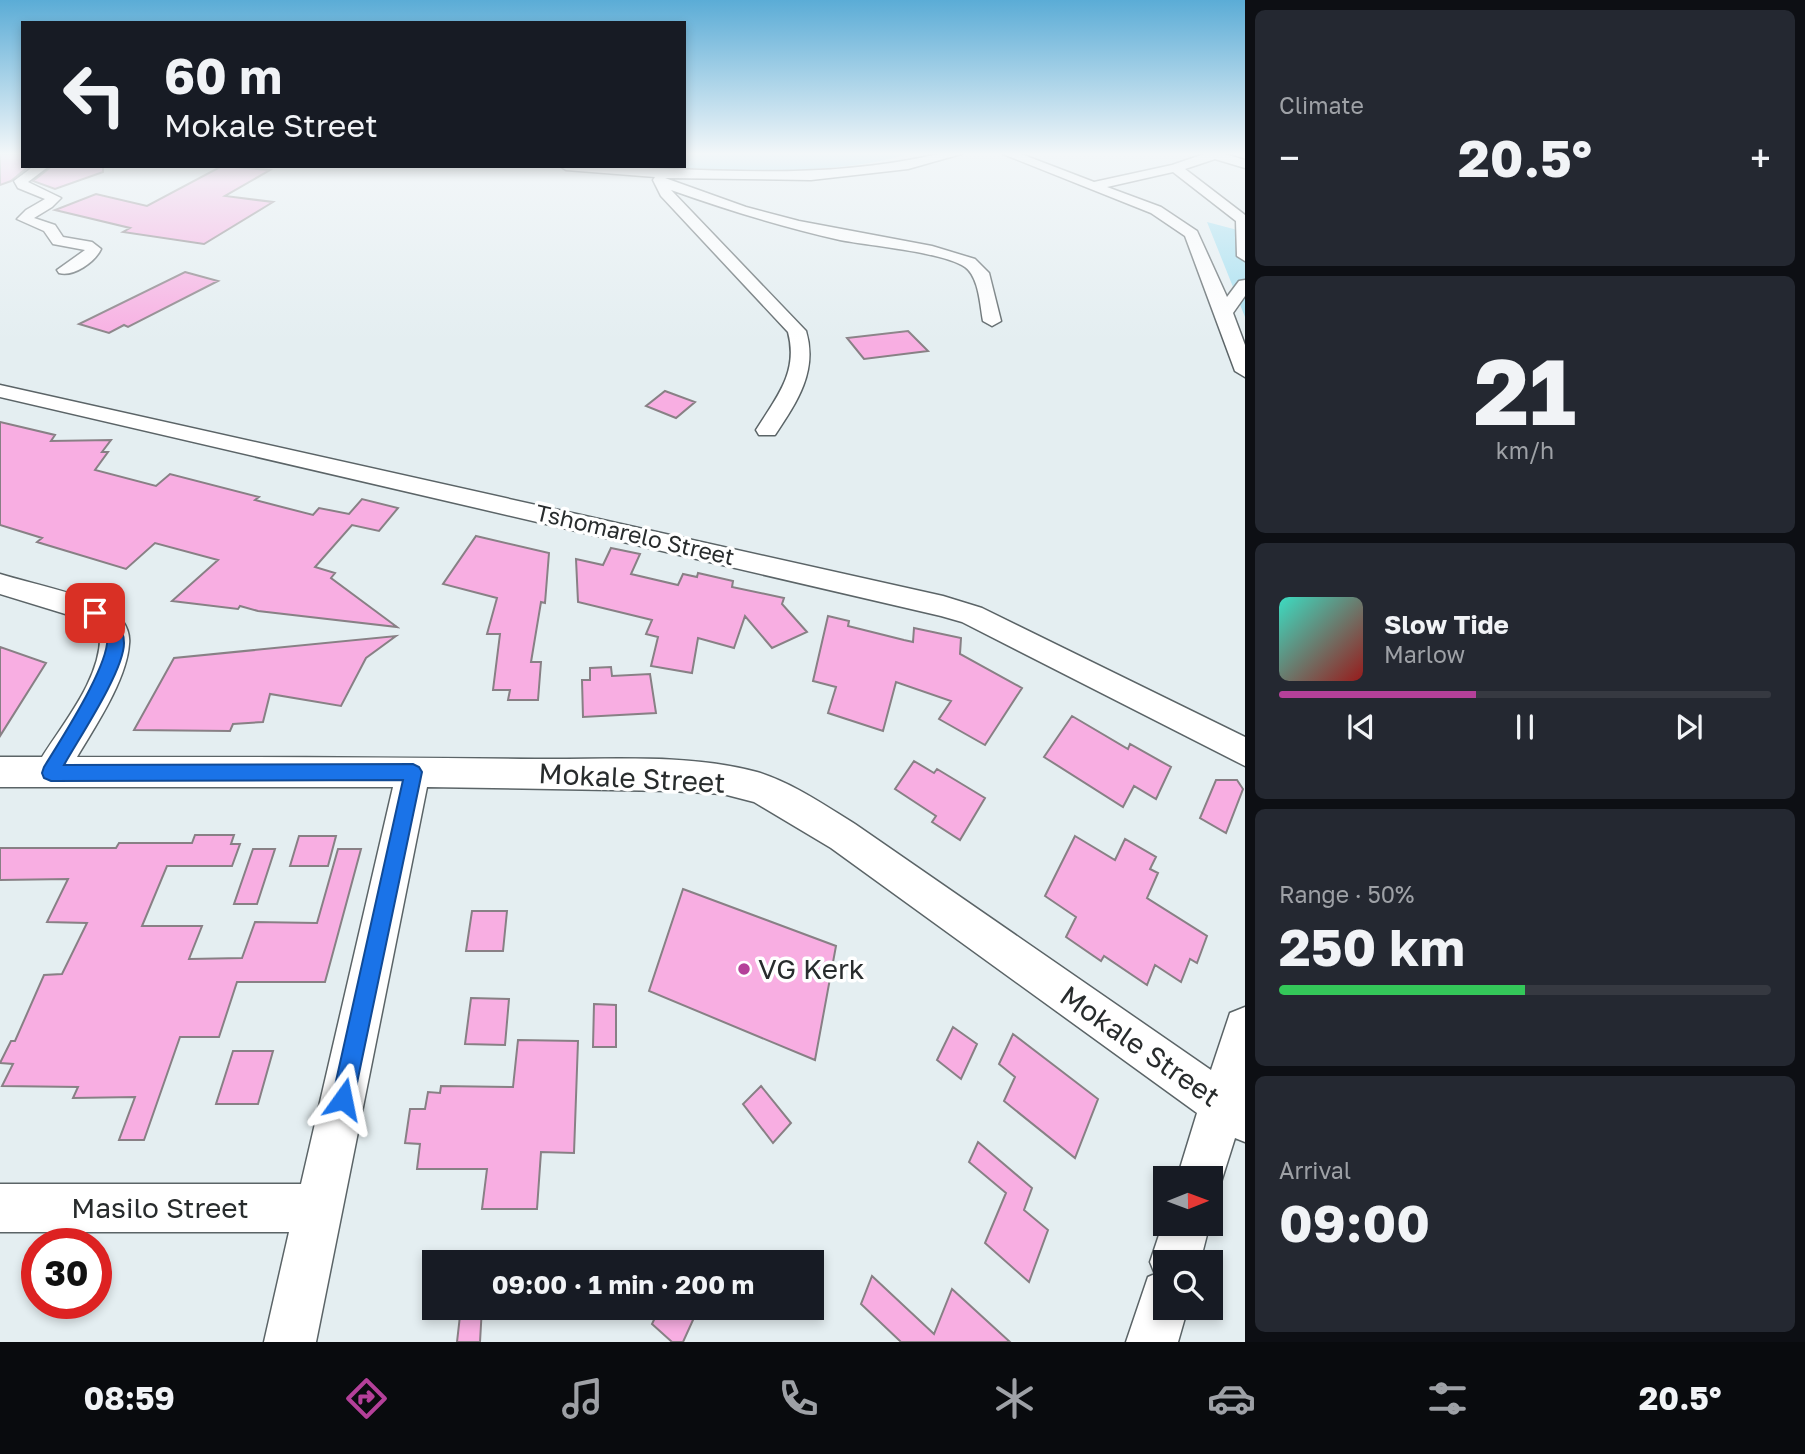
<!DOCTYPE html>
<meta charset="utf-8">
<style>
:root{--surface:#171b24;--page:#242831;--text:#f1f3f6;--muted:#9ea1a6;--line:#363941;--accent:#b44099}
body{margin:0;font-family:"Golos Text",sans-serif;background:var(--page);color:var(--text);height:100vh;display:flex;flex-direction:column;font-size:26px;white-space:nowrap}
*{box-sizing:border-box;margin:0}
p{font-size:23px;color:var(--muted)}
.icon{flex:none;width:38px;height:38px;fill:none;stroke:currentColor;stroke-width:2;stroke-linecap:round;stroke-linejoin:round}
.map{position:relative;flex:1;overflow:hidden}
.panel{display:flex;flex-direction:column;gap:10px;padding:10px;background:#0d0f14;width:560px}
.panel>*{flex:none}
.top-card{position:absolute;left:21px;top:21px;width:665px;height:147px;border-radius:0px;box-shadow:0 4px 10px #0003;background:#171b24;color:var(--text);overflow:hidden}
.needle{width:46px;rotate:89deg}
.tools{position:absolute;left:1153px;top:1166px;display:grid;gap:14px}
.tools a{display:grid;place-items:center;width:70px;height:70px;border-radius:0px;background:var(--surface);box-shadow:0 4px 10px #0003;font-size:35px}
.speed{position:absolute;left:21px;top:1228px;display:flex;gap:14px;font-size:35px;font-weight:700;text-align:center}
.speed>*{display:grid;place-content:center;width:91px;height:91px;border-radius:50%;background:var(--surface);box-shadow:0 4px 10px #0003;line-height:1}
.speed .limit{border:10px solid #d22;background:#fff;color:#111}
.pin{position:absolute;display:grid;place-items:center;width:60px;height:60px;color:#fff;margin:-30px;border-radius:14px;box-shadow:0 4px 10px #0006}
.me{position:absolute;width:77px;margin:-38px;rotate:12deg;stroke-linejoin:round;filter:drop-shadow(0 0 5px #0008)}
.turn{display:flex;align-items:center;gap:24px;height:147px;padding:0 28px;font-size:32px}
.turn .icon{width:91px;height:91px;stroke-width:2.5}
.turn b{display:block;font-size:49px;line-height:60px}
.big{font-size:52px;font-weight:700;line-height:1.1}
.panel .tile{flex:1;display:flex;flex-direction:column;justify-content:center;gap:10px;min-width:0;padding:0 24px;border-radius:10px;background:var(--page)}
.panel .dial{align-items:center;gap:0}
.dial b{font-size:91px;line-height:1}
.song{display:flex;align-items:center;gap:21px}
.cover{width:84px;height:84px;border-radius:10px;background:linear-gradient(135deg,hsl(170 70% 55%),hsl(0 70% 35%))}
.played{height:7px;border-radius:4px;background:linear-gradient(90deg,var(--accent) 40%,var(--line) 40%)}
.keys{display:flex;justify-content:space-around;direction:ltr}
.heat{display:flex;justify-content:space-between;align-items:center;font-size:38px;direction:ltr}
.charge{height:10px;border-radius:5px;background:linear-gradient(90deg,#34c759 50%,var(--line) 0)}
.trip{position:absolute;left:422px;top:1250px;width:402px;height:70px;border-radius:0px;background:var(--surface);box-shadow:0 4px 10px #0003;font-weight:700;line-height:70px;text-align:center}
.menu{display:flex;height:112px;justify-content:space-around;align-items:center;background:#090b0e;color:var(--muted)}
.menu .icon{width:49px;height:49px}
.menu .current{color:var(--accent)}
.menu b{font-size:32px;color:var(--text)}
main{display:flex;flex:1;min-height:0}
.map>svg:first-child{display:block}
.green{fill:#a3dff0}
.building{fill:#f8aee2;stroke:#888085;stroke-width:2}
.lines{fill:none;stroke-linecap:round;stroke-linejoin:round}
.minor-casing{stroke:#5b6467;stroke-width:3}
.minor{fill:#fff;fill-rule:evenodd}
.route{fill:#1a73e8;stroke:#114b97;stroke-width:2}
.poi-dot{fill:#b44099;stroke:#fff;stroke-width:2.5}
.labels{text-anchor:middle;stroke-width:7;stroke-linejoin:round;paint-order:stroke}
.street-label{font-size:23px;fill:#282c2d;stroke:#fff}
.near-street-label{font-size:28px;fill:#282c2d;stroke:#fff}
.near-poi-label{font-size:28px;fill:#282c2d;stroke:#fff;text-anchor:start}
</style>
<main>
<div class="map">
<svg width="1245" height="1342" viewBox="0 0 1245 1342">
<rect width="100%" height="100%" fill="#e4eef1"/>
<!-- green -->
<path class="green" d="M684 154H910C834 175 739 173 661 166H684Z
M1207 222 1245 232V317Z"/>
<!-- building -->
<path class="building" d="M0 154H23V166H29L11 181 0 185Z
M52 166H103V172L55 189 33 181Z
M222 166 270 170 225 196 273 202 204 244 123 232 130 228 55 210 96 194 147 206Z
M185 272 218 281 128 327 124 325 109 333 79 324Z
M908 331 928 351 864 359 847 338Z
M665 391 695 402 676 418 646 406Z
M0 422 55 435 51 441 111 440 102 452H108L95 470 156 486 170 474 259 497 255 500 313 515 319 508 349 514 362 499 398 508 379 531 352 525 315 567 335 573 331 578 397 627 258 611 240 606 238 609 172 601 218 560 155 543 126 569 37 542 42 538 0 525Z
M476 536 549 553 545 603 541 602 531 662H541L538 700H508L510 690H493L500 634H487L497 598 443 584Z
M611 548 640 554 631 574 678 585 683 574 697 577 698 573 733 581 732 587 784 598 782 604 807 632 772 648 745 616 734 648 698 638 692 673 651 666 658 637 646 634 652 620 578 602 576 559 603 565Z
M828 616 849 621 848 626 904 640 913 642 914 628 961 638 960 654 1022 688 985 745 939 719 951 701 896 682 883 731 828 713 836 687 813 681Z
M396 636 366 658 341 706 270 694 263 722 233 724 230 731 134 730 174 658Z
M0 647 46 663 0 736Z
M611 667 612 676 650 674 656 713 583 717 582 680H590V668Z
M1072 716 1128 749 1130 744 1171 767 1156 799 1134 786 1123 807 1044 757Z
M914 761 934 773 937 769 985 798 960 840 932 822 936 816 895 789Z
M1216 780H1237L1243 789 1226 833 1200 818Z
M195 835H234L231 844H240L232 866H167L142 926H202L189 959 242 958 255 922 317 923 338 849H361L325 982H237L219 1037H180L144 1140H119L135 1097 73 1098 78 1087 2 1086 13 1064 0 1063 11 1041H15L44 975 62 974 87 923 47 922 68 879 0 880V848H116L119 843H192Z
M299 836H336L328 866H290Z
M1075 836 1115 860 1125 839 1156 857 1150 869 1158 873 1147 898 1207 936 1197 963 1190 959 1181 982 1155 965 1147 985 1104 956 1101 961 1066 937 1076 917 1045 896Z
M253 849H275L257 904H234Z
M683 889 836 946 815 1060 649 991Z
M472 911H507L503 951H466Z
M471 998 509 999 505 1045 465 1044Z
M594 1004 616 1005V1047H593Z
M953 1027 977 1044 961 1079 937 1060Z
M1013 1034 1098 1099 1075 1158 1004 1101 1015 1077 999 1064Z
M518 1040 578 1041 574 1153 541 1152 537 1209H482L487 1169H417L420 1144 405 1143 410 1109H425L428 1092 440 1093 441 1086 513 1087Z
M233 1051H273L258 1104H216Z
M761 1086 791 1123 773 1143 743 1104Z
M978 1142 1032 1188 1024 1210 1048 1230 1029 1282 985 1243 1006 1193 969 1162Z
M872 1276 934 1334 952 1289 1010 1342H901L861 1304Z
M461 1307H482L480 1342H457Z
M660 1307H679L693 1320 683 1342H672L652 1324Z"/>
<g class="lines">
<defs>
<path id="minor" d="M938 154H961L908 169 811 180 665 178 746 207 799 221 932 246 975 259 989 273 1001 321 992 326 983 321C980 305 979 277 965 267 943 252 870 246 840 240 783 227 727 210 671 190L806 331C818 371 797 402 775 435H759L756 430C776 398 799 372 788 332L661 196 653 180 655 177 566 170 560 166C690 166 808 184 938 154Z
M1003 154H1021L1094 182 1172 165 1204 154H1225L1245 160V168L1215 159 1185 169 1245 215V261L1237 256 1236 221 1173 172 1107 187 1161 207 1197 231 1227 297 1239 281 1245 280V296L1233 313 1245 345V377L1235 371 1185 236 1151 213Z
M34 166H49L28 182 61 198 52 207 34 218 55 225 63 237 92 242 101 249C95 262 74 277 59 273L57 270 85 250 53 244 44 231 17 219 26 210 45 199 18 188 14 181Z
M0 385 943 596 982 608 1245 737V766L962 622 941 616 0 397Z
M0 574C33 584 74 592 104 606 119 612 131 628 129 644 127 679 95 727 77 757 230 757 382 757 535 759 607 760 687 753 757 772 793 783 824 805 855 824L1211 1070 1230 1013 1245 1007V1142L1235 1138 1217 1195 1211 1197V1178H1177L1197 1113 831 848 754 802 723 794 670 791 427 787 316 1342H264L289 1232H0V1184H301L393 787H0V757H42C64 722 103 676 100 632L85 620 0 594Z
M1166 1214V1223H1210L1200 1262H1166V1307H1188L1178 1342H1126L1148 1277 1155 1274 1150 1262Z"/>
</defs>
<!-- minor casing -->
<use href="#minor" class="minor-casing"/>
<!-- minor -->
<use href="#minor" class="minor"/>
</g>
<!-- sky -->
<linearGradient id="sky" x2="0" y2="1"><stop stop-color="#5bacd6"/><stop offset="0.45" stop-color="#f3f7f9"/><stop offset="1" stop-color="#f3f7f9" stop-opacity="0"/></linearGradient>
<rect width="1245" height="342" fill="url(#sky)"/>
<!-- route -->
<path class="route" d="M95 608C111 612 124 627 124 643 124 671 79 738 64 765L413 764 419 767 422 772 352 1107 343 1110 335 1107 332 1099 403 780 51 781 44 778 42 773 44 767C58 744 117 655 106 632 102 623 93 621 88 613Z"/>
<!-- markers -->
<circle class="poi-dot" cx="744" cy="969" r="7"/>
<g class="labels">
<!-- street labels -->
<g class="street-label">
<text transform="translate(635 535) rotate(13)" y="8">Tshomarelo Street</text>
</g>
<!-- near-street labels -->
<g class="near-street-label">
<text transform="translate(632 778) rotate(3)" y="10">Mokale Street</text>
<text transform="translate(1140 1046) rotate(35)" y="10">Mokale Street</text>
<text x="160" y="1218">Masilo Street</text>
</g>
<!-- near-poi labels -->
<g class="near-poi-label">
<text x="758" y="979">VG Kerk</text>
</g>
</g>
</svg>
<div class="tools">
<a><svg class="needle" viewBox="-14 -14 28 28"><path d="M0-13l5 13h-10z" fill="#e53935"/><path d="M0 13l5-13h-10z" fill="#9ea1a6"/></svg></a>
<a><svg class="icon" aria-label="search" viewBox="0 0 24 24"><circle cx="10" cy="10" r="6"/><path d="M15 15l6 6"/></svg></a>
</div>
<div class="speed"><div class="limit">30</div></div>
<div class="pin" style="left:95px;top:613px;background:#d93025"><svg class="icon" aria-label="arrive" viewBox="0 0 24 24"><path d="M6 21V4h12l-3 4 3 4H6"/></svg></div>
<svg class="me" style="left:343px;top:1099px" viewBox="-20 -20 40 40"><path d="M0-17L14 15 0 8-14 15z" fill="#1a73e8" stroke="#fff" stroke-width="4"/></svg>
<div class="trip">09:00 · 1 min · 200 m</div>
<div class="top-card">
<div class="turn"><svg class="icon" aria-label="left" viewBox="0 0 24 24"><path d="M17 20v-9H6M10 6l-5 5 5 5"/></svg><div><b>60 m</b>Mokale Street</div></div>
</div>
</div>
<section class="panel">
<div class="tile"><p>Climate</p>
<div class="heat"><a>−</a><b class="big">20.5°</b><a>+</a></div>
</div>
<div class="tile dial"><b>21</b><p>km/h</p></div>
<div class="tile">
<div class="song"><i class="cover"></i><div><b>Slow Tide</b><p>Marlow</p></div></div>
<div class="played"></div>
<div class="keys"><svg class="icon" aria-label="previous" viewBox="0 0 24 24"><path d="M18 5L8 12l10 7zM5 5v14"/></svg><svg class="icon" aria-label="pause" viewBox="0 0 24 24"><path d="M8 5v14M16 5v14"/></svg><svg class="icon" aria-label="next" viewBox="0 0 24 24"><path d="M6 5l10 7-10 7zM19 5v14"/></svg></div>
</div>
<div class="tile"><p>Range · 50%</p><b class="big">250 km</b><div class="charge"></div></div>
<div class="tile"><p>Arrival</p><b class="big">09:00</b></div>
</section>
</main>
<nav class="menu">
<b>08:59</b>
<svg class="icon current" aria-label="directions" viewBox="0 0 24 24"><path d="M12 3l9 9-9 9-9-9zM9 14v-3h6M13 9l2 2-2 2"/></svg>
<svg class="icon" aria-label="music" viewBox="0 0 24 24"><path d="M9 18V5l10-2v13"/><circle cx="6" cy="18" r="3"/><circle cx="16" cy="16" r="3"/></svg>
<svg class="icon" aria-label="phone" viewBox="0 0 24 24"><path d="M5 4h4l2 5-3 2q2 4 5 5l2-3 5 2v4C11 20 4 13 5 4z"/></svg>
<svg class="icon" aria-label="climate" viewBox="0 0 24 24"><path d="M12 3v18M4 7l16 10M4 17L20 7"/></svg>
<svg class="icon" aria-label="car" viewBox="0 0 24 24"><path d="M5 17H2v-5l4-1 3-4h7l3 4 3 1v5h-3M9 17h6M6 11h13"/><circle cx="7" cy="17" r="2"/><circle cx="17" cy="17" r="2"/></svg>
<svg class="icon" aria-label="filters" viewBox="0 0 24 24"><path d="M4 7h16M4 17h16"/><circle cx="9" cy="7" r="2"/><circle cx="15" cy="17" r="2"/></svg>
<b>20.5°</b>
</nav>
